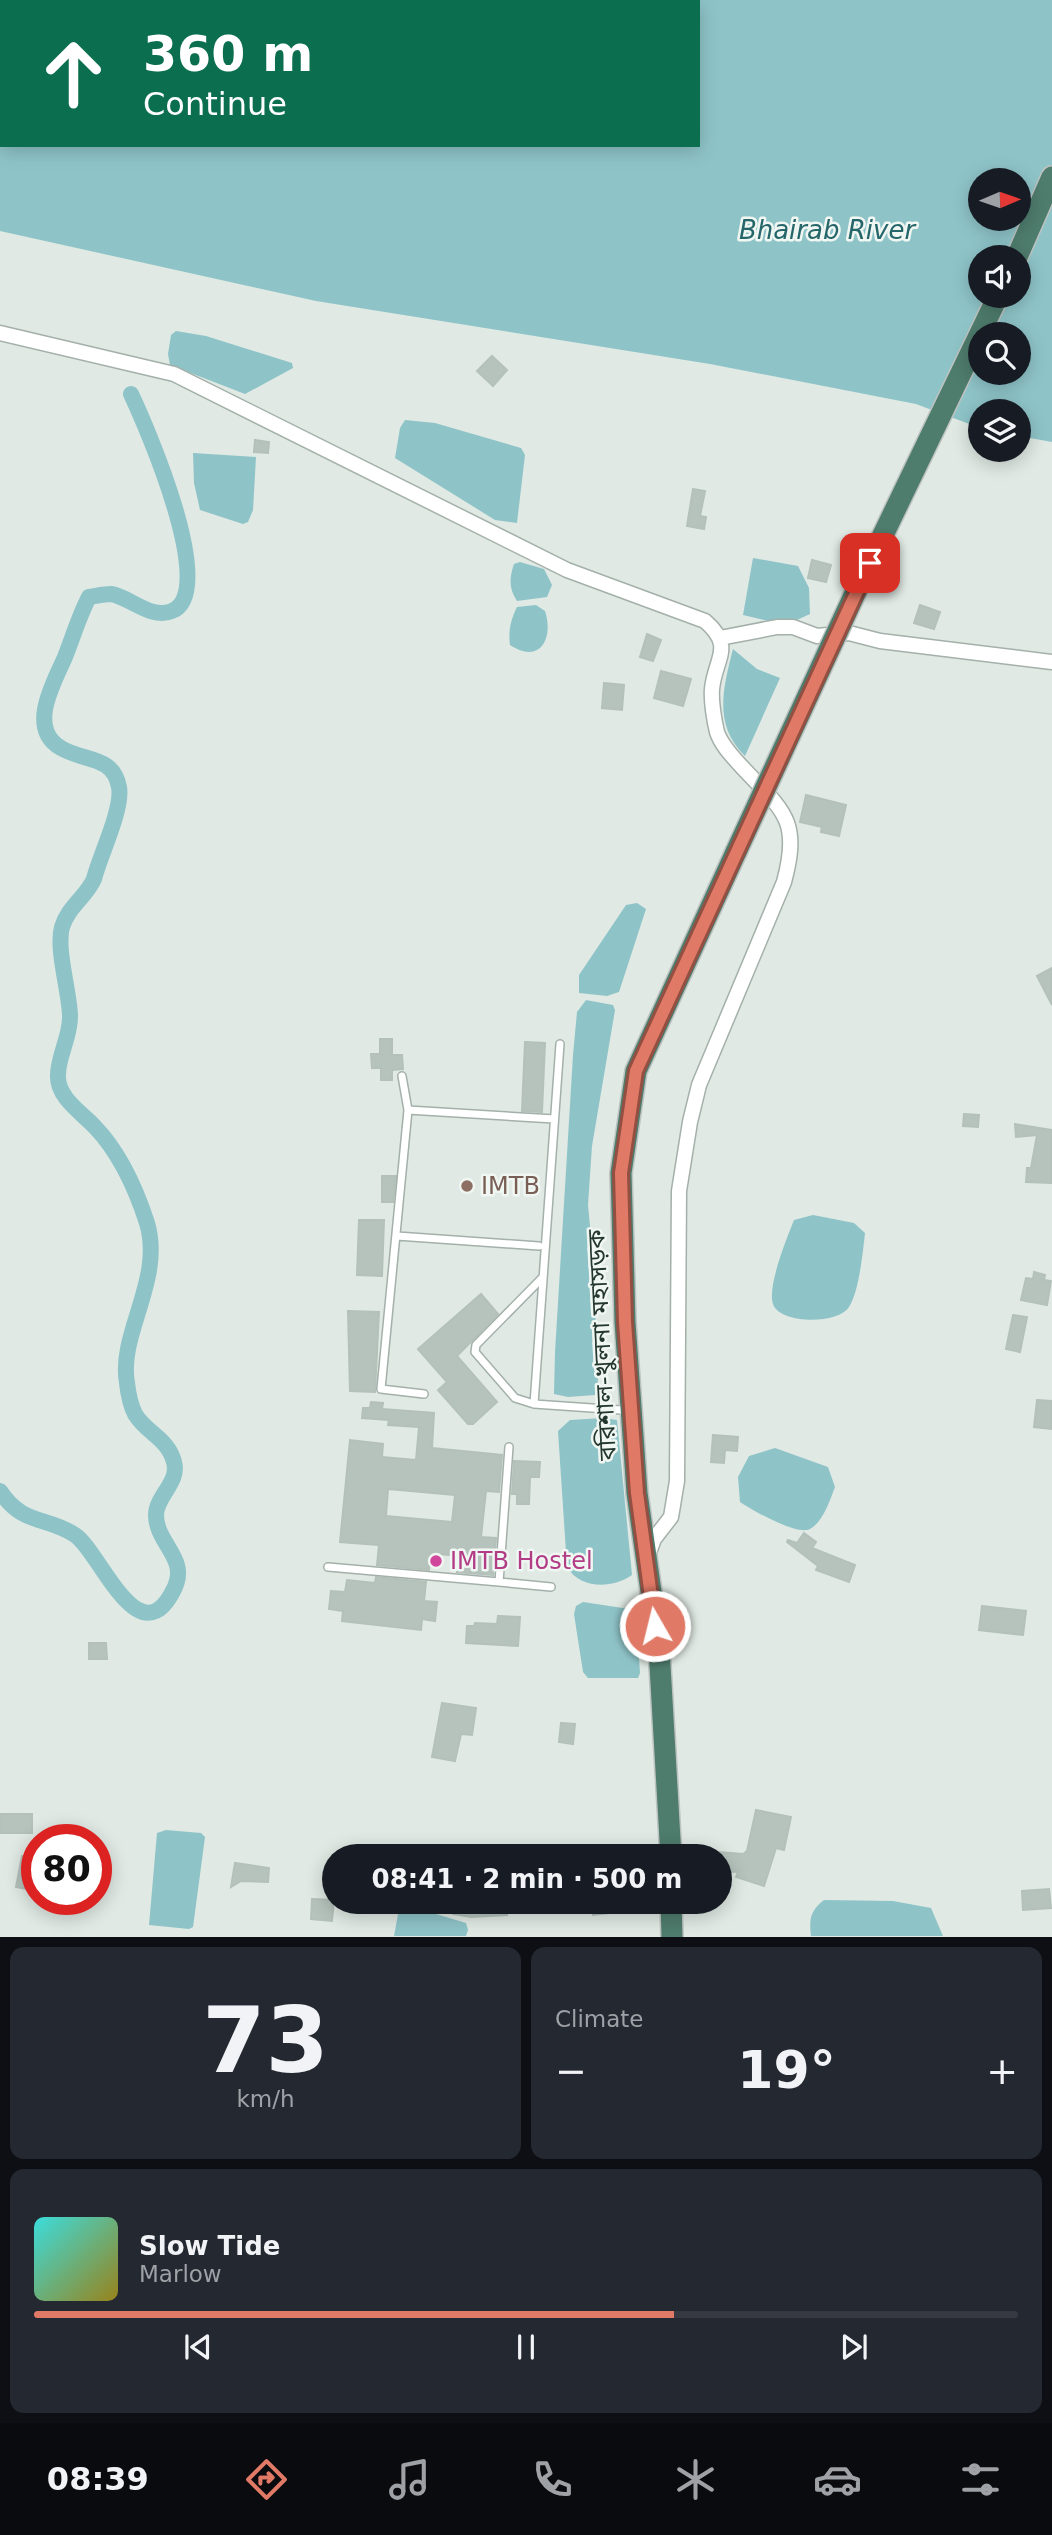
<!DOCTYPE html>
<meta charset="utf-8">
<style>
:root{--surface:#171b24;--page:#242831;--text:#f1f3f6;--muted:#9ea1a6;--line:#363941;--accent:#e07966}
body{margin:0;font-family:"DejaVu Sans","Noto Sans Bengali",sans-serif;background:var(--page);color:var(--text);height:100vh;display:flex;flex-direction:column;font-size:26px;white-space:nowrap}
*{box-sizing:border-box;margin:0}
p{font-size:23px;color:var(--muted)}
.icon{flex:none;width:38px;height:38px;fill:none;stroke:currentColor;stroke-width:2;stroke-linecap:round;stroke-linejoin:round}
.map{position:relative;height:1937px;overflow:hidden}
.panel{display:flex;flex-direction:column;gap:10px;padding:10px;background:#0d0f14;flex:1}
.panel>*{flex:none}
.guide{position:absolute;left:0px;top:0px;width:700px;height:147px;box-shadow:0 4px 18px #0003;background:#0b6e4f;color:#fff;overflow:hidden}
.needle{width:46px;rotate:88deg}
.tools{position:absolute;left:968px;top:168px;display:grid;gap:14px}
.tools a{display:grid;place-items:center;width:63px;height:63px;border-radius:50%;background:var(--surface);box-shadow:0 4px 18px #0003;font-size:35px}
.speed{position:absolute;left:21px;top:1824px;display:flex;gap:14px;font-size:35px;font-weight:700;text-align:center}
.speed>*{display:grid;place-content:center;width:91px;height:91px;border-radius:50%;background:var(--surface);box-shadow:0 4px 18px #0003;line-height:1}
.speed .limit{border:10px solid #d22;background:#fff;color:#111}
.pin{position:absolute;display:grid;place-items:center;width:60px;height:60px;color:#fff;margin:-30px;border-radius:14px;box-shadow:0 4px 10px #0006}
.me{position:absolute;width:77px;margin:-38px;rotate:352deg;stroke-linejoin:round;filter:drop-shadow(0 0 5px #0008)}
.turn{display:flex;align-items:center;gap:24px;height:147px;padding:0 28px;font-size:32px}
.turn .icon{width:91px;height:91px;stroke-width:2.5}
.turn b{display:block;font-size:49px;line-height:60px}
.big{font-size:52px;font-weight:800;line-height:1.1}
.panel .tile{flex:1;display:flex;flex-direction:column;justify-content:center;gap:10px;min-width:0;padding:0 24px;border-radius:14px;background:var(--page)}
.panel .dial{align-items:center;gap:0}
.dial b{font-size:91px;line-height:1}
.song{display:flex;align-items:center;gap:21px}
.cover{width:84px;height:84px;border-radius:10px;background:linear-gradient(135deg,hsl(180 70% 55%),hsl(50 70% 35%))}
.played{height:7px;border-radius:4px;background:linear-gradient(90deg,var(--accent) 65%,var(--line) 65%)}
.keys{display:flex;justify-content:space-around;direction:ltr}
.heat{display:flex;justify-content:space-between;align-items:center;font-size:38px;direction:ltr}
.panel .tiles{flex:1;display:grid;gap:10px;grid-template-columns:1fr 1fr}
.tile:last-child{grid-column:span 2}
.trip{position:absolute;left:322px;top:1844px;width:410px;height:70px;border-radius:35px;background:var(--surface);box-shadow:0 4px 18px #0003;font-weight:800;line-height:70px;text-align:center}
.menu{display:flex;height:112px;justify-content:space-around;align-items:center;background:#090b0e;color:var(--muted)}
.menu .icon{width:49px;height:49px}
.menu .current{color:var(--accent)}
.menu b{font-size:32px;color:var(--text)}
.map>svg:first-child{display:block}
.water{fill:#8ec4c8;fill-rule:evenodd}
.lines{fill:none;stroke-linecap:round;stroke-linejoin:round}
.canal{stroke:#8ec4c8;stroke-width:16}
.building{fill:#b6c3bd;stroke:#b3c1ba;stroke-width:2;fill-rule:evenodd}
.service-casing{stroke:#a4b0aa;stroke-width:10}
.minor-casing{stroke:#a4b0aa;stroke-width:17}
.trunk-casing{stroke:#bdc3c1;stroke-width:24}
.service{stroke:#fff;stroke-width:7}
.minor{stroke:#fff;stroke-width:14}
.trunk{stroke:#4e7c6d;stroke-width:21}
.trunk-bridge-casing{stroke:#bdc3c1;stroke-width:24;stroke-linecap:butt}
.trunk-bridge{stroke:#4e7c6d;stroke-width:21}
.route-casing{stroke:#924f42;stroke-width:18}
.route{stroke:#e07966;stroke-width:12}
.education-dot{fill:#8d6e63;stroke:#f0f6f2;stroke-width:2.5}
.hotel-dot{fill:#d1479c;stroke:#f0f6f2;stroke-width:2.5}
.labels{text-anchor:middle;stroke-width:5;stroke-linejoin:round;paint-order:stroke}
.education-label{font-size:24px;fill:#785e54;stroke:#f0f6f2;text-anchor:start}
.street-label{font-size:24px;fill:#23372f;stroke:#f0f6f2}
.hotel-label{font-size:24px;fill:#b23c85;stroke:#f0f6f2;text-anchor:start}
.water-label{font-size:26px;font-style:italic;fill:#25666b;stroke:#f0f6f2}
</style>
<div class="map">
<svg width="1052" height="1937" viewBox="0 0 1052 1937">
<rect width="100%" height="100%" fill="#e0e9e4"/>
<!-- water -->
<path class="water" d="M0 0H1052V442L1019 436 1018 411H980V428L916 404 710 364 316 301 0 231ZM2 2H698V145H2ZM980 180H1018V219H980ZM980 257H1018V296H980ZM980 334H1018V373H980Z
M176 331 206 336 292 363 293 368 245 394 170 365 168 354 171 335Z
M405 420 435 423 521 448 525 455 517 523 495 520 395 458 400 428Z
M193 453 256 457 253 510 248 522 243 524 200 510 194 483Z
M753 558 798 566 809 588 810 614 786 625 743 615Z
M520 562 544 569 552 585 547 597 517 601C509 589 509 579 514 564Z
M536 605 545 611C554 638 540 665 510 645 508 631 511 619 517 607Z
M733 649 757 669 780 678 745 756C713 725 723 688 733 649Z
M637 903 646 909 619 992 607 996 579 993V975L626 905Z
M586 1000 613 1005 615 1010 592 1146 588 1205 594 1268 598 1385 595 1395 568 1397 554 1394 555 1352 573 1055 577 1012Z
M813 1215 854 1223 865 1233C863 1251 859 1292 849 1307 838 1325 779 1324 773 1304 767 1286 787 1238 794 1220Z
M603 1418 617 1420 632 1575C612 1589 580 1589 567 1567L558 1431 570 1420Z
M775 1448 828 1467 835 1487C830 1500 823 1522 810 1529 797 1536 752 1510 740 1502L738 1477 749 1456Z
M583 1602 636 1610 640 1673 638 1678H588L583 1672 574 1614 576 1606Z
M166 1830 201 1833 205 1837 193 1927 189 1929 149 1925 157 1833Z
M824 1900 893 1901 931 1908 943 1936H811C809 1919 810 1911 824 1900Z
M406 1905 466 1923 468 1930 466 1936H394L399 1909Z"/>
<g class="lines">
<!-- canal -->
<path class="canal" d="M0 1491C23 1526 47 1516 75 1535 100 1551 140 1662 175 1587 188 1558 156 1543 156 1515 156 1496 180 1482 174 1462 168 1438 146 1433 135 1414 131 1406 128 1392 127 1383 118 1334 164 1280 147 1223 136 1189 120 1153 95 1127 82 1113 58 1098 58 1077 57 1057 71 1037 70 1015 69 990 56 949 62 927 68 907 86 897 94 879 100 855 123 809 119 787 113 755 84 762 61 748 26 728 55 681 65 657 73 637 79 616 89 597 96 596 104 594 111 594 130 597 151 620 172 611 219 592 146 426 131 394"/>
</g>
<!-- building -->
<path class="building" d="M492 356 507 370 493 386 477 371Z
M255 440 269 442 268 453 254 452Z
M693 489 705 491 700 516 706 517 704 529 687 526Z
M812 560 831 565 826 582 808 578Z
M920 605 940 612 934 629 914 623Z
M647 634 661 640 653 661 640 657Z
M661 671 691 679 683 706 654 698Z
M604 683 624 685 622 710 602 708Z
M806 795 846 805 839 836 821 832 822 827 800 822Z
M1052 968V1005L1037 976Z
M380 1039H392V1055H402L403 1069 392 1070V1080H381V1068H372L371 1054H380Z
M525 1042 545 1043 542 1112 522 1111Z
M964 1114 979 1115 978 1127 963 1126Z
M1015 1124 1052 1130V1183L1026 1182 1027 1168H1031L1037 1135 1016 1137Z
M382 1176H396L393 1202H382Z
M359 1220H384L382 1276 357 1275Z
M1034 1272 1045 1275 1044 1280 1051 1281 1047 1305 1021 1300 1026 1278 1033 1279Z
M481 1294 498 1314 457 1356 497 1402 473 1424H468L438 1390 447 1382 418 1349Z
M348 1311 379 1312 375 1392 350 1391Z
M1013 1315 1027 1317 1020 1352 1006 1349Z
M1037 1400 1052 1401V1429L1034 1427Z
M371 1402 383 1403 382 1409 434 1413 432 1448 502 1455 499 1492 486 1491 481 1537 496 1538 493 1575 457 1572 458 1556 430 1553 429 1570 377 1565 379 1545 340 1542 350 1440 383 1444 382 1457 416 1460 419 1427 388 1425 389 1420 362 1418 363 1408H370ZM388 1489 455 1495 452 1522 386 1516Z
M713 1435 738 1437 737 1451 725 1450 724 1463 711 1462Z
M514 1461 540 1462 539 1477H530L529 1504H517V1494H512Z
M804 1533 816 1542 812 1548 855 1565 849 1582 816 1570 818 1566 787 1542 788 1540 797 1543Z
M376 1577 426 1582 424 1601 437 1602 435 1621 422 1619 421 1630 342 1621 343 1611 329 1609 331 1591 345 1592 347 1580 375 1583Z
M982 1606 1026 1611 1023 1635 979 1630Z
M498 1616 520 1617 518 1646 466 1643 467 1626H474L475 1623 497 1624Z
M89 1643H106L107 1659H89Z
M442 1703 476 1708 472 1735 461 1734 455 1761 432 1757Z
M561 1723 575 1724 573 1744 559 1742Z
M756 1810 791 1817 784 1850 776 1848 764 1886 736 1877 738 1872 719 1871V1852L743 1854 747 1851Z
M0 1814H32V1833H0Z
M22 1856 37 1859V1891L16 1887Z
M235 1863 269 1868 268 1882 241 1881 231 1887Z
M1049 1889 1051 1908 1023 1910 1022 1891Z
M312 1899 334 1900 332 1921 311 1919Z
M455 1902 507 1910V1915L471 1917 453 1914Z
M591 1902H608L610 1913 593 1915Z"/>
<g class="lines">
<defs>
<path id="service" d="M560 1044 534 1404 621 1410
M402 1076 408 1110 381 1389 424 1394
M408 1110 554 1119
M397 1236 539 1246
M534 1404 515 1398 475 1352 476 1345 543 1277
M328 1567 499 1582 509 1447
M499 1582 551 1587"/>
<path id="minor" d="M0 333 174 374 567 570 705 621C735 647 715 658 712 689 711 700 714 720 717 732 721 745 733 757 742 767 783 811 801 819 784 882L699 1085 690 1122 679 1191 677 1481 671 1517 654 1539 648 1555
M720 638 777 627H793L817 636 849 633 880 641 1052 662"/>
<path id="trunk" d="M1017 257 1052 177
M671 1857 659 1648 637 1493 625 1322 621 1173 636 1071 736 852
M671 1902 672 1937"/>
</defs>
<!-- service casing -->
<use href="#service" class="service-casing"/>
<!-- minor casing -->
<use href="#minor" class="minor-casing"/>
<!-- trunk casing -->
<use href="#trunk" class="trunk-casing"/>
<!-- service -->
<use href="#service" class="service"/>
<!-- minor -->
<use href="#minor" class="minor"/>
<!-- trunk -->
<use href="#trunk" class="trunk"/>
<defs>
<path id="trunk-bridge" d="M736 852 858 587 998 296"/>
</defs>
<!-- trunk-bridge casing -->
<use href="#trunk-bridge" class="trunk-bridge-casing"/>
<!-- trunk-bridge -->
<use href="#trunk-bridge" class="trunk-bridge"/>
</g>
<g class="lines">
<defs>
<path id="route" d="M655 1626 637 1493 625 1322 621 1173 636 1071 870 563"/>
</defs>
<!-- route casing -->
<use href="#route" class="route-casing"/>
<!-- route -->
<use href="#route" class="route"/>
</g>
<!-- markers -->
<circle class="education-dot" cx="467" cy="1186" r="7"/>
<circle class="hotel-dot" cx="436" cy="1561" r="7"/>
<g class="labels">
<!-- education labels -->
<g class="education-label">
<text x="481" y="1194">IMTB</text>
</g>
<!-- street labels -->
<g class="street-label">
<text transform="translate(602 1345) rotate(-93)" y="8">বরিশাল-খুলনা মহাসড়ক</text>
</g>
<!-- hotel labels -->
<g class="hotel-label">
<text x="450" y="1569">IMTB Hostel</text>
</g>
<!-- water labels -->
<g class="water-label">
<text x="827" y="239">Bhairab River</text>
</g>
</g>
</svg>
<div class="tools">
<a><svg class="needle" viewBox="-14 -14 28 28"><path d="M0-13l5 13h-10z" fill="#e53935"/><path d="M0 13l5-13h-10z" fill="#9ea1a6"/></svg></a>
<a><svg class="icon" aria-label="sound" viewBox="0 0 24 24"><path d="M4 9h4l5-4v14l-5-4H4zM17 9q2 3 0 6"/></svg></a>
<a><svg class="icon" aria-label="search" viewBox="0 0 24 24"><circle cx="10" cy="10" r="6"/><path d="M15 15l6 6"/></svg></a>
<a><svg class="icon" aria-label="layers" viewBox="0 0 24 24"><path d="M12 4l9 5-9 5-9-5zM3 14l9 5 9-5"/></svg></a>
</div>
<div class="speed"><div class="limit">80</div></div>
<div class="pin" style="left:870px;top:563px;background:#d93025"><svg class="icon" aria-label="arrive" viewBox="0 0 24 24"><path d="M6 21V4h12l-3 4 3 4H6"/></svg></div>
<svg class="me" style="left:655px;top:1626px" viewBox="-20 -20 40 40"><circle r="17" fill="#e07966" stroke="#fff" stroke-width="3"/><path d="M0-11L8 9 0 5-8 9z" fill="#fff"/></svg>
<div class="trip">08:41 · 2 min · 500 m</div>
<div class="guide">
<div class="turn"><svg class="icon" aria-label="ahead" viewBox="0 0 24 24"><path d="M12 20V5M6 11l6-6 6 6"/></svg><div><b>360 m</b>Continue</div></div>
</div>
</div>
<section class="panel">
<div class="tiles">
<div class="tile dial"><b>73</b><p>km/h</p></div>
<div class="tile"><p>Climate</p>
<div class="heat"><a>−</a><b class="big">19°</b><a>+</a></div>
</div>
<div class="tile">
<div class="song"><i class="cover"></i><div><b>Slow Tide</b><p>Marlow</p></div></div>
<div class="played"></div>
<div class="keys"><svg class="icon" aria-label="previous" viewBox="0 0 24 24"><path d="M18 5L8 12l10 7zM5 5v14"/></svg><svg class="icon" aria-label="pause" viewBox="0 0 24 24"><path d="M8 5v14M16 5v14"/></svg><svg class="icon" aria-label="next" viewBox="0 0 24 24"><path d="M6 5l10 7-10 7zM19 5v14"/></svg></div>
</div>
</div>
</section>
<nav class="menu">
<b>08:39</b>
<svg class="icon current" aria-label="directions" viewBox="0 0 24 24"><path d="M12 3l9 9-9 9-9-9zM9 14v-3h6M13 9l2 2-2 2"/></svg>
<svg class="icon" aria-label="music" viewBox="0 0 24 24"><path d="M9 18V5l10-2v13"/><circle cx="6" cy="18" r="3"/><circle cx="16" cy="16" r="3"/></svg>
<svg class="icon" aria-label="phone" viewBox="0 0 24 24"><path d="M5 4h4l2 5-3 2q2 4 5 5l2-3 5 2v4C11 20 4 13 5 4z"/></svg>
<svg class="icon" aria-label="climate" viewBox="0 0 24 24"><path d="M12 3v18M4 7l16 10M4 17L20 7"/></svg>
<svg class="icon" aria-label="car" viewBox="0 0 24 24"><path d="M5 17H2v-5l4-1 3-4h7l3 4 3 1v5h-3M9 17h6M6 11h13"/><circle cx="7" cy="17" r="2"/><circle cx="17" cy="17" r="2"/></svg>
<svg class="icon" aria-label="filters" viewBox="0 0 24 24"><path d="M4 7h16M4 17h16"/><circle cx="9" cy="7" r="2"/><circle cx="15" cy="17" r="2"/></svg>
</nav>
